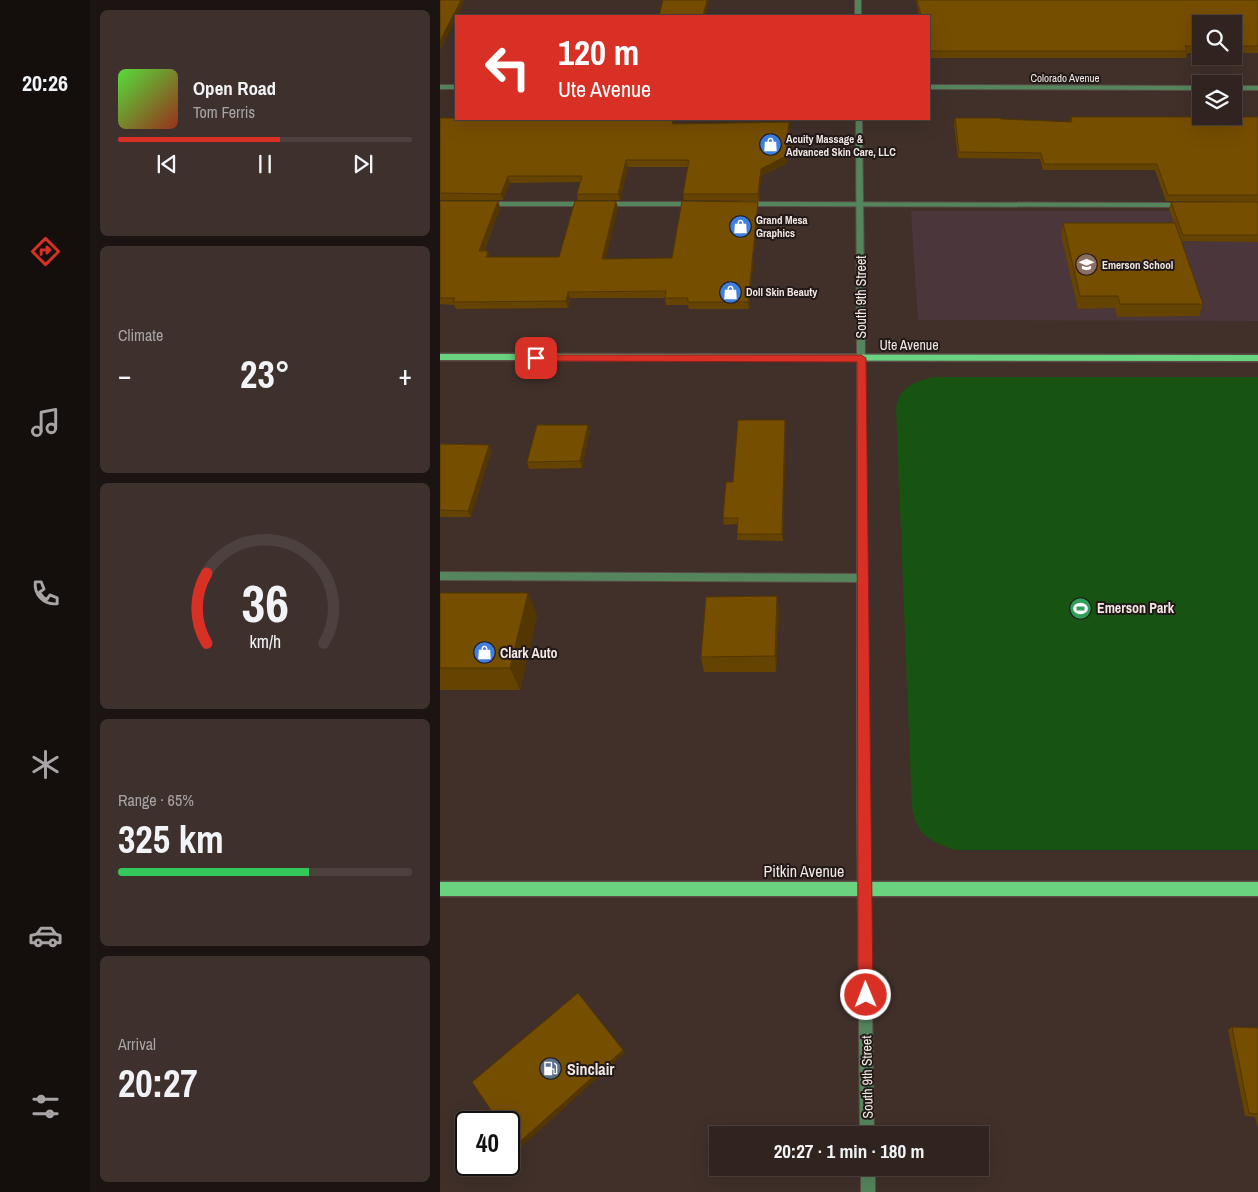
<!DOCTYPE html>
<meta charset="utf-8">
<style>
:root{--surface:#312420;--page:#3d302d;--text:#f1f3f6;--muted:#a8a4a5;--line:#4c413e;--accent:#d93025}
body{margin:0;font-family:"Archivo Narrow",sans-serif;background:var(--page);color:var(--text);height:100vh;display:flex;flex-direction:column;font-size:19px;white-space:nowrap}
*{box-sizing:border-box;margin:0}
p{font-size:16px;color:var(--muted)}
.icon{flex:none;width:28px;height:28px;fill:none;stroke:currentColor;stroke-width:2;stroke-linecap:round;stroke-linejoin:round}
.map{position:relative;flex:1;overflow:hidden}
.sheet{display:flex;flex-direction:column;gap:10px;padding:10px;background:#1b1412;width:350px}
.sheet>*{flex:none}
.hud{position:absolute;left:15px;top:15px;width:475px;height:105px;border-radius:0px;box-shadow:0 5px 20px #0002,0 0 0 1px var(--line);background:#d93025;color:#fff;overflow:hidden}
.tools{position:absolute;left:752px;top:15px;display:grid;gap:10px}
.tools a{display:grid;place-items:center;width:50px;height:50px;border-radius:0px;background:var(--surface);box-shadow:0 5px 20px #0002,0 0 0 1px var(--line);font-size:25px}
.speed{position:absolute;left:15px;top:1111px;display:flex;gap:10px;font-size:25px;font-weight:700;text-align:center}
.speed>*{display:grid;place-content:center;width:65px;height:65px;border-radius:50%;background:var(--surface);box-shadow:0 5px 20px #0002,0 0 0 1px var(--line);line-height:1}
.speed .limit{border:2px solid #111;border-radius:8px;background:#fff;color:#111}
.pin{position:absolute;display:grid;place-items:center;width:42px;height:42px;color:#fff;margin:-21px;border-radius:10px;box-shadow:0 2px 8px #0006}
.me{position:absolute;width:55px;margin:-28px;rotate:359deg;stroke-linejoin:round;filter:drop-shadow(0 0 4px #0008)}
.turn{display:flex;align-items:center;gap:18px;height:105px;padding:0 20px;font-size:22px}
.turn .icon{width:65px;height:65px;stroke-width:2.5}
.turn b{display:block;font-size:35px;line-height:42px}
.big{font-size:38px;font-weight:800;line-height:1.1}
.sheet .tile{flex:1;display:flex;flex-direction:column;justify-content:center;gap:8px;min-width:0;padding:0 18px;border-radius:8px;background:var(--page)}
.sheet .dial{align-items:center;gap:0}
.dial svg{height:130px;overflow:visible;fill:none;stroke:var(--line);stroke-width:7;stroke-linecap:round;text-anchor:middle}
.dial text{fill:var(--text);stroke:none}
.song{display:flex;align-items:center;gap:15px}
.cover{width:60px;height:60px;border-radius:8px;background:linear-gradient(135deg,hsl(110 70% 55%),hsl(10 70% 35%))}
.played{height:5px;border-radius:2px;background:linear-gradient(90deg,var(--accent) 55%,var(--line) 55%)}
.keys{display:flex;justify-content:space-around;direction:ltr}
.heat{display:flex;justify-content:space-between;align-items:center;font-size:28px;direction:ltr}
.charge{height:8px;border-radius:4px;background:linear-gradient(90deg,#34c759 65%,var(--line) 0)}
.trip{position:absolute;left:269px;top:1126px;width:280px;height:50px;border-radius:0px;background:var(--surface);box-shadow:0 5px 20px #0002,0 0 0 1px var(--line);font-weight:800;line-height:50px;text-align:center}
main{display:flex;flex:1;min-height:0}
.menu{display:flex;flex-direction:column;width:90px;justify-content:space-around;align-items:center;background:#140e0d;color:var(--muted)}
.menu .icon{width:35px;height:35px}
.menu .active{color:var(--accent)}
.menu b{font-size:22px;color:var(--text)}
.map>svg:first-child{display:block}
.education{fill:#4a363b}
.green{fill:#175411}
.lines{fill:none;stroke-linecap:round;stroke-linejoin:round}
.service-casing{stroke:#5d4d48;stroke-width:2}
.minor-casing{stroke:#5d4d48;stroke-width:2}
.tertiary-casing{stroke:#5d4d48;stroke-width:2}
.primary-casing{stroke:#5d4d48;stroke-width:3}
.service{fill:#54855c;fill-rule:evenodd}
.minor{fill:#54855c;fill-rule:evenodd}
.tertiary{fill:#54855c;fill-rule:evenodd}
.primary{fill:#69d380;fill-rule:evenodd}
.wall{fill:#654300}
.shaded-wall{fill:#533700}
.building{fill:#764e00;stroke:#533700}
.route{fill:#d93025;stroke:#8d1f18}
.labels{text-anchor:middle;stroke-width:4;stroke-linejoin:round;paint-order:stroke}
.far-street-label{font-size:11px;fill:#f2e7e3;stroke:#221a18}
.far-poi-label{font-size:11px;font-weight:bold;fill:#f2e7e3;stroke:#221a18;text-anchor:start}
.street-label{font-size:14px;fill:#f2e7e3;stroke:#221a18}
.poi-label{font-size:14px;font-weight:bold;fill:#f2e7e3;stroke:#221a18;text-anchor:start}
.near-street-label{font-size:16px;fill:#f2e7e3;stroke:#221a18}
.near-poi-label{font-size:16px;font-weight:bold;fill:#f2e7e3;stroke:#221a18;text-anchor:start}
</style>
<main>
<nav class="menu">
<b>20:26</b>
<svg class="icon active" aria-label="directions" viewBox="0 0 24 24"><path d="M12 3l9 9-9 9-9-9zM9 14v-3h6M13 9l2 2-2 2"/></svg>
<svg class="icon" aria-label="music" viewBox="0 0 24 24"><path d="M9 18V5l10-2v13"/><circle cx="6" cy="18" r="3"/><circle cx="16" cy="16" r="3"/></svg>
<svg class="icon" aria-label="phone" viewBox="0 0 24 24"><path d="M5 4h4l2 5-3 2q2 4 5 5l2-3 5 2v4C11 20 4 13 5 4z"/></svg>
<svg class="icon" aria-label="climate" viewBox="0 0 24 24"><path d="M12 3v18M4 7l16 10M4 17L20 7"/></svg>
<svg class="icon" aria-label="car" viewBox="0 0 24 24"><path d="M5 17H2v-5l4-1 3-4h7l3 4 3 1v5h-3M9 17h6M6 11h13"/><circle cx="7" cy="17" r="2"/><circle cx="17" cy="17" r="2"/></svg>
<svg class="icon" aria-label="filters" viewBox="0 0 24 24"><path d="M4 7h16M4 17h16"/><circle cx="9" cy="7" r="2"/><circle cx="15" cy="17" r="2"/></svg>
</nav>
<section class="sheet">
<div class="tile">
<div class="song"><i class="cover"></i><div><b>Open Road</b><p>Tom Ferris</p></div></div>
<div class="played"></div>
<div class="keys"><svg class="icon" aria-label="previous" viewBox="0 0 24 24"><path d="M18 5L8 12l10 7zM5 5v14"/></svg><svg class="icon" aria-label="pause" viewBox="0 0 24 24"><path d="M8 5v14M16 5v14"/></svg><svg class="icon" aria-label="next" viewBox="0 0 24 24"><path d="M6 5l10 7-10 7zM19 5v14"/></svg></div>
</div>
<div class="tile"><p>Climate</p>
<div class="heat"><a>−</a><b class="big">23°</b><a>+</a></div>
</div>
<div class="tile dial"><svg viewBox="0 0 100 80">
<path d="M14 69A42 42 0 1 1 86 69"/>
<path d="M14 69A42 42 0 0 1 14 26" stroke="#d93025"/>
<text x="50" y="56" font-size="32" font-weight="700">36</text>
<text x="50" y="72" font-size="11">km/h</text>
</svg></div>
<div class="tile"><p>Range · 65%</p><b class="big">325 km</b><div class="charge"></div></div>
<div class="tile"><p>Arrival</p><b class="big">20:27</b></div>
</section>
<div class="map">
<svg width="818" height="1192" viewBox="0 0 818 1192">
<rect width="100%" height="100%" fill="#41302a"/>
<!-- education -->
<path class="education" d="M471 211H818V321L478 320Z"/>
<!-- green -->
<path class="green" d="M495 377H818V850H514C490 841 476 835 472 807L456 408C459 387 475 381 495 377Z"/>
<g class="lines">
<defs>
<path id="service" d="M44 202H147L151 204 147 206H44Z
M161 202H255L259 204 255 206H161Z
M301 202 742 203 746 205 742 207 304 206H301Z
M0 572 422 574 425 575 427 578 425 581 422 582 0 580Z"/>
<path id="minor" d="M415 0H421V16H415Z
M0 85H16V89H0Z
M489 85 761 86V90L489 89Z
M794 86H818V90H794Z
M416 119H422L425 359 421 362 417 359Z"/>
<path id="tertiary" d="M421 356 425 359 429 813 434 1135H420L417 813V359Z
M421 1168H435V1192H421Z"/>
<path id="primary" d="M0 354 818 355V361L0 360Z
M0 882H818V896H0Z"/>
</defs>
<!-- service casing -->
<use href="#service" class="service-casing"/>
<!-- minor casing -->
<use href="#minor" class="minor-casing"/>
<!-- tertiary casing -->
<use href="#tertiary" class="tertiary-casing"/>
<!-- primary casing -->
<use href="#primary" class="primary-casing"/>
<!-- service -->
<use href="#service" class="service"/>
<!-- minor -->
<use href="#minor" class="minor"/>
<!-- tertiary -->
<use href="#tertiary" class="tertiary"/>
<!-- primary -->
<use href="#primary" class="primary"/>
</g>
<!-- wall -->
<path class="wall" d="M476 0H818V53H794V24H761V53H747L746 58H489V16H479Z
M631 117H818V202L726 201 715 170H603L600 159 518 158 514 124 515 118 630 122Z
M0 118 234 119V124L350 129 347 163 321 176 319 201 244 200 243 194 248 167H188L180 200H138L137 194 140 182 70 183 63 200H0Z
M0 201H58L60 208 44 251 50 257H119L178 208 165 259 232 258 318 202V208L309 309H249L248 305H226L225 298H130L128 308 16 309 14 305 0 304Z
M731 202H818V242L741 241 763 304 759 316 677 317 675 308 638 309 621 235 623 223H734L729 209Z
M345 420 343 541 297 540V524L284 525 283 518 293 482Z
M150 431 142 468 89 469 87 462Z
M0 444 49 445 51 452 31 517H0Z
M0 593H88L97 616 80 690H0Z
M337 596 339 612 336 672H264L261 657Z
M792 1027 818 1028V1129L815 1117 805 1116 788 1030Z"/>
<!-- shaded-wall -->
<path class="shaded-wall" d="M21 0H24V2L17 16H16V18L0 50V41Z
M267 0H269V1L266 16H263Z
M233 119H234L235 121 232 131V124Z
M349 122 350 129 347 163 321 176 319 201 318 194 321 169Z
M186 160 188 167 180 200 178 194Z
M68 176 70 183 63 200 61 194Z
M58 201 60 208 41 257 39 251Z
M176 201 178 208 164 266 162 259Z
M318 202V208L309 309 308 302Z
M48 251 50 257H46Z
M128 292 130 298 128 308 126 301Z
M345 420 346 426 343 541 342 534Z
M148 425 150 431 142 468 140 461Z
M49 445 51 452 31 517 28 511Z
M88 593 97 616 80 690 70 668Z
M337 596 339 612 336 672 335 656Z
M183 1050 185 1053 79 1149 75 1146Z"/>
<!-- building -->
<path class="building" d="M0 0H21L0 41Z
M223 0H267L263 16H219Z
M477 0H818V46H794V24H761V46H745L747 51H489V16H481Z
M631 117H818V195H728L717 164H604L601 153 519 152 515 118H560L561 119 632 122Z
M0 118 233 119 232 124 349 122 346 156 321 169 318 194H243L249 160H186L178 194H137L142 176H68L61 194 0 193Z
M0 201H58L39 251H48L46 257H119L135 201H176L162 259 232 258 242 201 318 202 308 302H248V298H225L226 291 128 292 126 301 13 302 15 298H0Z
M731 202H818V235H743Z
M623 223H735L763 304H680L678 296H640Z
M298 420H345L342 534H297L298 518H283L286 482H293Z
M97 425H148L140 461 87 462Z
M0 444 49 445 28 511 0 510Z
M0 593H88L70 668H0Z
M337 596 335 656 261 657 266 597Z
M138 993 183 1050 75 1146 69 1137V1122H59L32 1082Z
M792 1027 818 1028V1114L809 1113Z"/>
<!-- route -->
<path class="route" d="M92 355H421L426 358 433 995 431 1000 426 1002 420 1000 418 995 417 362 96 361 91 358Z"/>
<!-- icons -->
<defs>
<symbol id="shop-disc" viewBox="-11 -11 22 22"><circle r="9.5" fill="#3f7fe0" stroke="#221a18"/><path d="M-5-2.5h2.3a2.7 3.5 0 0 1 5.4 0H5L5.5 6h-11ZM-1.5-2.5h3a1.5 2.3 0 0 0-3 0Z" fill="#fff"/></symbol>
<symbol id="school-disc" viewBox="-11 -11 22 22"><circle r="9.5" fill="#8d6e63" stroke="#221a18"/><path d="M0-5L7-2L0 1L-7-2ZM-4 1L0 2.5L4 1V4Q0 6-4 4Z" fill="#fff"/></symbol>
<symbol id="stadium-disc" viewBox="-11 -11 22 22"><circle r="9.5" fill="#2e9e5b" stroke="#221a18"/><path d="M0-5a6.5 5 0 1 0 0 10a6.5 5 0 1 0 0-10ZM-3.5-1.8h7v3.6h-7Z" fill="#fff"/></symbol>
<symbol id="fuel-disc" viewBox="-11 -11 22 22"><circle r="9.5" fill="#5c6f8a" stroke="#221a18"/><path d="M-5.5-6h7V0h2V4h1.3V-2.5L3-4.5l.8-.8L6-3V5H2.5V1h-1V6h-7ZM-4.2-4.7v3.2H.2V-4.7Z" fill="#fff"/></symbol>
</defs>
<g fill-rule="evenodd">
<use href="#shop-disc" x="318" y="132" width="25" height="25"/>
<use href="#shop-disc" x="288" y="214" width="25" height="25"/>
<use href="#school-disc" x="634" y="252" width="25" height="25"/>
<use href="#shop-disc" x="278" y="280" width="25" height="25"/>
<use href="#stadium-disc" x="628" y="596" width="25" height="25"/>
<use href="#shop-disc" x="32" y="640" width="25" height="25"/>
<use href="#fuel-disc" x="98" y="1056" width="25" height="25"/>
</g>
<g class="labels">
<!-- far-street labels -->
<g class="far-street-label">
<text x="625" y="82">Colorado Avenue</text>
</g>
<!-- far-poi labels -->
<g class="far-poi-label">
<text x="346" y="143">Acuity Massage &amp;<tspan x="346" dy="13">Advanced Skin Care, LLC</tspan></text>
<text x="316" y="224">Grand Mesa<tspan x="316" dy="13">Graphics</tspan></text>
<text x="662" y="269">Emerson School</text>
<text x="306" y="296">Doll Skin Beauty</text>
</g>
<!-- street labels -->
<g class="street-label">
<text transform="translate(421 297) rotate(-90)" y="5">South 9th Street</text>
<text x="469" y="350">Ute Avenue</text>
<text transform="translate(427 1077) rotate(-91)" y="5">South 9th Street</text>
</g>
<!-- poi labels -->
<g class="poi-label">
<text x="657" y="613">Emerson Park</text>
<text x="60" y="658">Clark Auto</text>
</g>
<!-- near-street labels -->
<g class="near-street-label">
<text x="364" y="877">Pitkin Avenue</text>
</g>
<!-- near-poi labels -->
<g class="near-poi-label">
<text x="127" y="1075">Sinclair</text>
</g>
</g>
</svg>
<div class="tools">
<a><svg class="icon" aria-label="search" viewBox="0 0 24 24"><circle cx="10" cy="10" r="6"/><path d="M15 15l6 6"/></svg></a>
<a><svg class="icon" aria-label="layers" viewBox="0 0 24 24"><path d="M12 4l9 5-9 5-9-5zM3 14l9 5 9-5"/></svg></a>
</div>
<div class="speed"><div class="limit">40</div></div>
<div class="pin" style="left:96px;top:358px;background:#d93025"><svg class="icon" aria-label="arrive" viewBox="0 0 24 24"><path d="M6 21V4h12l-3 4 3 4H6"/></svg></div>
<svg class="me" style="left:426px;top:995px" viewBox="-20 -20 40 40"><circle r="17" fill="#d93025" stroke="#fff" stroke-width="3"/><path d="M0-11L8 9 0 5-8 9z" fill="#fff"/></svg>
<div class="trip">20:27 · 1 min · 180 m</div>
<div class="hud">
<div class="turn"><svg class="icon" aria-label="left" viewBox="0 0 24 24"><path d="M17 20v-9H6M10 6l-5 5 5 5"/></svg><div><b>120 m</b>Ute Avenue</div></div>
</div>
</div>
</main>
